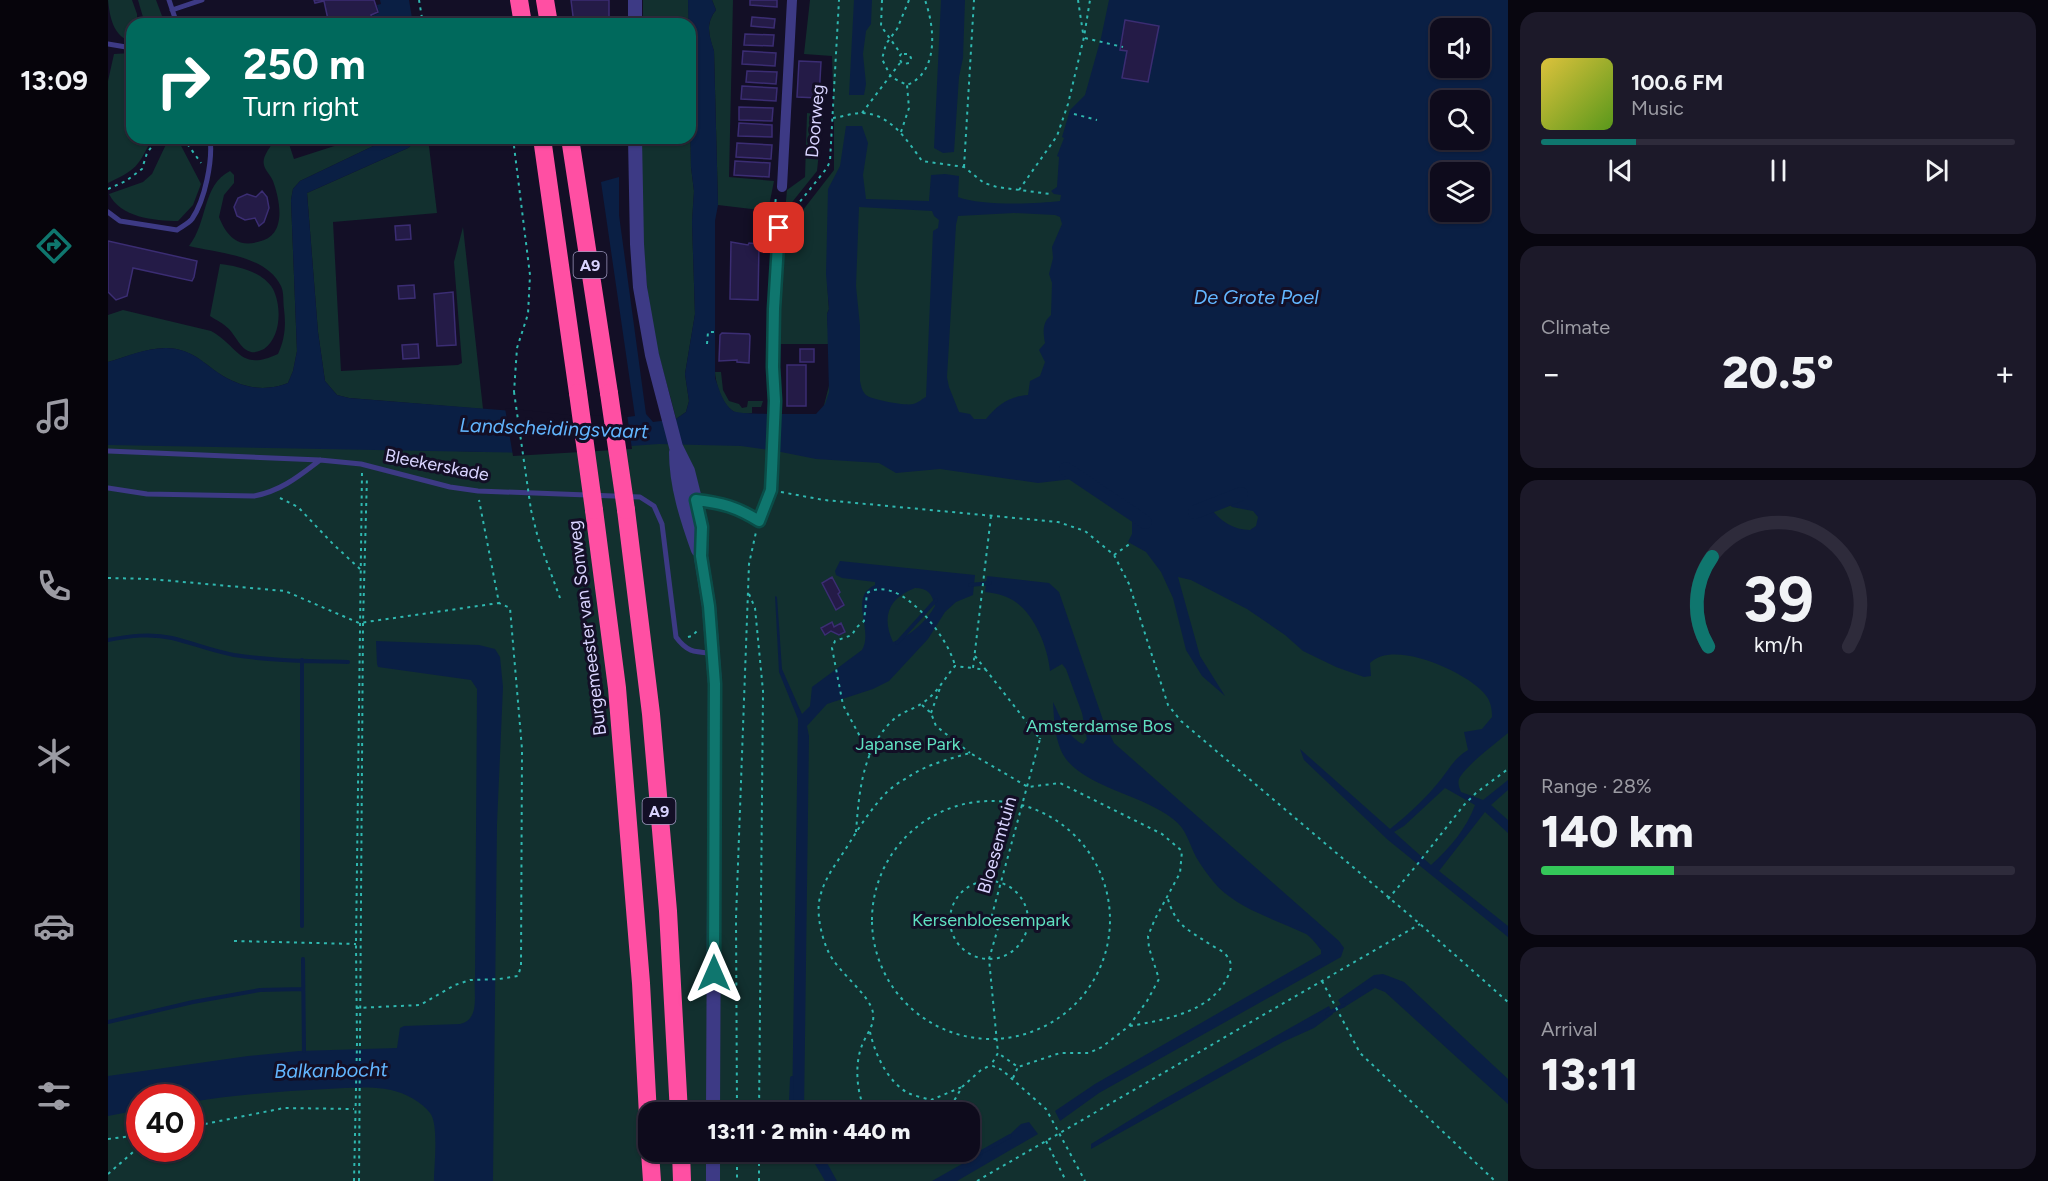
<!DOCTYPE html>
<meta charset="utf-8">
<style>
:root{--surface:#0e0b1c;--page:#1c1929;--text:#f1f3f6;--muted:#9b9ba3;--line:#2e2b3b;--accent:#0f766e}
body{margin:0;font-family:Figtree,sans-serif;background:var(--page);color:var(--text);height:100vh;display:flex;flex-direction:column;font-size:22px;white-space:nowrap}
*{box-sizing:border-box;margin:0}
p{font-size:20px;color:var(--muted)}
.icon{flex:none;width:33px;height:33px;fill:none;stroke:currentColor;stroke-width:2;stroke-linecap:round;stroke-linejoin:round}
.map{position:relative;flex:1;overflow:hidden}
.drawer{display:flex;flex-direction:column;gap:12px;padding:12px;background:#08060f;width:540px}
.drawer>*{flex:none}
.top-card{position:absolute;left:18px;top:18px;width:570px;height:126px;border-radius:18px;box-shadow:0 2px 4px #0004,0 0 0 2px var(--line);background:#00695c;color:#fff;overflow:hidden}
.tools{position:absolute;left:1322px;top:18px;display:grid;gap:12px}
.tools a{display:grid;place-items:center;width:60px;height:60px;border-radius:12px;background:var(--surface);box-shadow:0 2px 4px #0004,0 0 0 2px var(--line);font-size:30px}
.speed{position:absolute;left:18px;top:1084px;display:flex;gap:12px;font-size:30px;font-weight:700;text-align:center}
.speed>*{display:grid;place-content:center;width:78px;height:78px;border-radius:50%;background:var(--surface);box-shadow:0 2px 4px #0004,0 0 0 2px var(--line);line-height:1}
.speed .limit{border:9px solid #d22;background:#fff;color:#111}
.pin{position:absolute;display:grid;place-items:center;width:51px;height:51px;color:#fff;margin:-26px;border-radius:12px;box-shadow:0 3px 9px #0006}
.me{position:absolute;width:66px;margin:-33px;rotate:0deg;stroke-linejoin:round;filter:drop-shadow(0 0 4px #0008)}
.turn{display:flex;align-items:center;gap:21px;height:126px;padding:0 18px;font-size:27px}
.turn .icon{width:78px;height:78px;stroke-width:2.5}
.turn b{display:block;font-size:42px;line-height:51px}
.big{font-size:45px;font-weight:800;line-height:1.1}
.drawer .tile{flex:1;display:flex;flex-direction:column;justify-content:center;gap:9px;min-width:0;padding:0 21px;border-radius:18px;background:var(--page)}
.drawer .dial{align-items:center;gap:0}
.dial svg{height:156px;overflow:visible;fill:none;stroke:var(--line);stroke-width:7;stroke-linecap:round;text-anchor:middle}
.dial text{fill:var(--text);stroke:none}
.song{display:flex;align-items:center;gap:18px}
.cover{width:72px;height:72px;border-radius:9px;background:linear-gradient(135deg,hsl(50 70% 55%),hsl(90 70% 35%))}
.played{height:6px;border-radius:3px;background:linear-gradient(90deg,var(--accent) 20%,var(--line) 20%)}
.keys{display:flex;justify-content:space-around;direction:ltr}
.heat{display:flex;justify-content:space-between;align-items:center;font-size:33px;direction:ltr}
.charge{height:9px;border-radius:4px;background:linear-gradient(90deg,#34c759 28%,var(--line) 0)}
.trip{position:absolute;left:530px;top:1102px;width:342px;height:60px;border-radius:18px;background:var(--surface);box-shadow:0 2px 4px #0004,0 0 0 2px var(--line);font-weight:800;line-height:60px;text-align:center}
main{display:flex;flex:1;min-height:0}
.dock{display:flex;flex-direction:column;width:108px;justify-content:space-around;align-items:center;background:#06040b;color:var(--muted)}
.dock .icon{width:42px;height:42px}
.dock .on{color:var(--accent)}
.dock b{font-size:27px;color:var(--text)}
.map>svg:first-child{display:block}
.green{fill:#12302f;fill-rule:evenodd}
.water{fill:#0a1f44;fill-rule:evenodd}
.pier{fill:#130f26}
.lines{fill:none;stroke-linecap:round;stroke-linejoin:round}
.stream{stroke:#0a1f44;stroke-width:4}
.canal{stroke:#0a1f44;stroke-width:14}
.building{fill:#241b47;stroke:#3b2d73;stroke-width:1.5}
.path{stroke:#2fb8b0;stroke-width:2;stroke-dasharray:3 4.5;stroke-linecap:butt}
.service{stroke:#3d3a85;stroke-width:5}
.minor{stroke:#3d3a85;stroke-width:10}
.tertiary{stroke:#3d3a85;stroke-width:14}
.motorway{stroke:#ff4fa3;stroke-width:18}
.path-bridge{stroke:#2fb8b0;stroke-width:2;stroke-dasharray:3 4.5;stroke-linecap:butt}
.motorway-bridge{stroke:#ff4fa3;stroke-width:18}
.route-casing{stroke:#0a4d48;stroke-width:15}
.route{stroke:#0f766e;stroke-width:10}
.labels{text-anchor:middle;stroke-width:6;stroke-linejoin:round;paint-order:stroke}
.shield{fill:#130f26;stroke:#9e99be;stroke-width:1.5}
.shield-label{font-size:16px;font-weight:bold;fill:#d9d4ff}
.street-label{font-size:18px;fill:#d9d4ff;stroke:#130f26}
.park-label{font-size:18px;fill:#5fe0c0;stroke:#130f26}
.water-label{font-size:20px;font-style:italic;fill:#62b6ff;stroke:#130f26}
</style>
<main>
<nav class="dock">
<b>13:09</b>
<svg class="icon on" aria-label="directions" viewBox="0 0 24 24"><path d="M12 3l9 9-9 9-9-9zM9 14v-3h6M13 9l2 2-2 2"/></svg>
<svg class="icon" aria-label="music" viewBox="0 0 24 24"><path d="M9 18V5l10-2v13"/><circle cx="6" cy="18" r="3"/><circle cx="16" cy="16" r="3"/></svg>
<svg class="icon" aria-label="phone" viewBox="0 0 24 24"><path d="M5 4h4l2 5-3 2q2 4 5 5l2-3 5 2v4C11 20 4 13 5 4z"/></svg>
<svg class="icon" aria-label="climate" viewBox="0 0 24 24"><path d="M12 3v18M4 7l16 10M4 17L20 7"/></svg>
<svg class="icon" aria-label="car" viewBox="0 0 24 24"><path d="M5 17H2v-5l4-1 3-4h7l3 4 3 1v5h-3M9 17h6M6 11h13"/><circle cx="7" cy="17" r="2"/><circle cx="17" cy="17" r="2"/></svg>
<svg class="icon" aria-label="filters" viewBox="0 0 24 24"><path d="M4 7h16M4 17h16"/><circle cx="9" cy="7" r="2"/><circle cx="15" cy="17" r="2"/></svg>
</nav>
<div class="map">
<svg width="1400" height="1181" viewBox="0 0 1400 1181">
<rect width="100%" height="100%" fill="#130f26"/>
<!-- green -->
<path class="green" d="M0 0H24L29 14V24H24V42C5 36 2 18 0 0Z
M30 0H48L57 24H37Z
M535 0H580L581 24H535Z
M604 0H625L621 177 666 181 660 211 610 205 606 51C601 36 597 24 608 10Z
M702 0H1400V1181H0V430L254 436 348 451 379 452 576 438 636 439 714 413 723 378 726 181C721 224 717 265 721 309L719 314 721 344H669L675 239H679L681 228 726 170V122L724 56 696 54ZM1332 28H1371V68H1332ZM1332 100H1371V140H1332ZM1332 172H1371V212H1332ZM32 1098H82V1149H32ZM540 1113H861V1152H540Z
M24 53V138H44C30 167 29 169 0 183V81L6 54Z
M582 98 583 167 586 191 584 222 587 314 577 374 581 401 578 412 568 419C562 394 554 369 548 344 534 277 533 206 534 138H582Z
M699 113 715 115 709 171 677 211 679 190 697 177Z
M61 138H69L93 184 85 205 70 221C46 221 12 217 1 194L35 182 44 174Z
M179 138 186 159 245 140V138H282L192 181 185 189 183 200 189 351 185 371 180 383C157 392 136 388 115 376 100 367 89 354 72 350 49 343 22 356 0 362V315L15 310 103 331C132 347 131 372 170 354 177 339 178 325 176 309 175 301 176 292 173 286 158 255 110 253 81 246 100 222 94 185 122 171L126 175V183L116 195 111 217C114 225 119 234 126 239 134 245 144 244 153 241 179 234 172 200 165 181 163 176 157 170 156 165 154 158 160 150 164 144Z
M307 138H320L329 213 225 222 233 371 350 365 354 363 346 262 355 227 375 409 241 398 229 395 217 381 210 332 199 193 300 148 307 142Z
M112 264C130 266 155 272 165 289 174 307 173 337 156 349 152 351 147 353 143 352 132 349 128 336 121 329 115 323 108 320 102 316Z
M607 372H613L615 390 621 401 631 404 634 408 639 407 640 401H655L653 407H644V413C638 414 630 415 625 411 614 404 608 385 607 372Z"/>
<!-- water -->
<path class="water" d="M272 0H301L305 24H266L261 17 271 13 269 5 273 4Z
M580 0H604L608 10C597 24 601 35 606 51L610 205 607 221V378C611 389 615 404 625 411 630 415 697 414 708 414L717 404 721 392 719 314 721 309 718 274 720 189 732 166 738 126H754L760 143 755 175 758 199 821 201 823 175 837 174 851 176 850 197C873 206 927 204 952 201L953 195 946 194 943 191 949 187 951 157 949 156 956 138 954 137 962 110 977 95 993 38 1001 0H1400V733C1387 744 1361 763 1352 777 1349 782 1351 787 1353 792L1375 800 1400 780V790L1383 805 1400 820V833L1377 812 1331 871 1400 926V937L1280 840 1196 760 1192 749 1282 829C1301 814 1319 797 1334 778 1343 766 1348 757 1360 750L1356 732 1374 729 1384 717C1384 707 1382 699 1375 692 1356 671 1285 639 1262 663L1263 676 1256 677 1228 667 1195 651 1177 635 1139 609 1083 580 1070 577 1092 656 1117 696 1094 676 1078 650 1065 598 1053 572 1038 552 1020 542 1024 534V518L1021 508 991 485 973 478 930 483 832 469 788 473 771 463 708 459 668 451 633 446 551 444 423 453 0 445V362C23 355 52 342 76 351 91 356 102 368 115 376 136 388 157 392 180 383L185 371 189 351 183 200 185 189 192 181 282 138H307V142L300 148 199 193 210 332 217 381 229 395 241 398 505 419 527 416 493 182 511 177V215L538 414 545 422 568 419 578 412 581 401 577 374 587 314 584 222 586 191 583 167ZM1332 28H1371V68H1332ZM1332 100H1371V140H1332ZM1332 172H1371V212H1332ZM751 207 824 211 826 216 831 220 830 228 825 231 818 397C814 399 810 403 805 404 798 406 764 400 758 395 754 391 753 386 752 381V326L748 286ZM906 213 947 215 952 217 954 224 944 247 945 258 941 274 944 283 943 315C934 323 935 332 937 343L931 350 937 362 932 376 922 381 920 395C902 396 889 405 878 419H866L862 414 851 412 841 387 839 377 848 225 850 216ZM1115 498 1124 507 1145 511 1150 517 1148 526 1142 530C1126 530 1111 521 1102 507L1107 500ZM1337 788 1367 805C1359 828 1341 849 1323 865L1286 832 1296 826Z
M746 0H764L763 24 758 31 755 54 758 84 756 95H741Z
M833 0H857L855 58 851 77 846 152 835 153 826 148Z
M732 561 867 575 865 595 848 602 837 612 820 639 781 681 765 689 719 704 699 726 701 736 696 1113H684L690 719 671 672 667 596 669 597 674 669 694 714 702 706 704 687 754 650C766 630 740 597 767 585V582L734 578 728 575 727 571ZM807 588C820 588 824 594 827 606 818 622 802 636 785 642 773 616 781 598 807 588Z
M879 576 941 583 951 592 995 720 1006 743 1231 941 1236 948 1233 957 991 1093 952 1121 947 1111 987 1084 1213 954V950C1209 945 1203 937 1198 934 1167 919 1135 911 1110 887 1102 878 1094 867 1088 857 1081 843 1078 828 1065 819 1035 795 980 788 958 759 947 744 946 720 945 702 952 716 960 738 975 744L979 739 974 713 958 669 954 664 942 671C940 648 927 616 909 603 900 596 888 593 877 592Z
M268 641 371 645 387 649 392 657 395 687 389 824 385 1181H326C326 1166 331 1124 322 1113 314 1102 297 1093 283 1090 262 1086 241 1088 219 1089 174 1091 127 1095 83 1102L82 1098H32L31 1110 0 1116V1076L140 1056 191 1051 289 1048 292 1028 296 1026 352 1024C373 1019 365 994 367 977L369 689 363 680 270 667 269 664Z
M1275 974 1296 982 1400 1079V1104L1277 992 1267 988 1235 1008 1230 1000 1266 975Z
M1221 1006 1225 1014 1206 1028 1175 1042 983 1149V1144L1053 1101Z
M921 1122 930 1134 849 1181H824L896 1140 913 1124Z
M700 1152H713L729 1181H717Z"/>
<!-- pier -->
<path class="pier" d="M397 408 460 415 505 416 519 414 524 449 405 456Z"/>
<g class="lines">
<!-- stream -->
<path class="stream" d="M862 585 882 583
M0 640C21 636 43 633 64 638 85 643 104 651 126 655 164 661 202 661 240 662
M789 643 828 600
M194 660V926
M195 959 196 1051
M1219 1014 1236 1005
M0 1022 85 1002 152 990 195 989
M684 1078 683 1101 689 1113
M856 1162 902 1136"/>
<!-- canal -->
<path class="canal" d="M958 469 1037 522
M1087 512 1133 494"/>
</g>
<!-- building -->
<path class="building" d="M206 0H266L270 12 263 15 265 21 256 24H221L216 1 207 3Z
M463 0H501V24H466Z
M642 0H669V7L642 5Z
M644 17 667 19 666 28 643 26Z
M1017 20 1051 26 1040 82 1014 78 1019 51 1012 50Z
M637 34 666 35 665 46 636 45Z
M635 51 668 53 667 66 634 64Z
M691 61 713 62 711 98 689 97Z
M639 71 669 72 668 84 638 82Z
M634 86 669 88 668 101 633 99Z
M631 107 665 108 664 121 631 120Z
M631 123 664 125V137L630 136Z
M629 143 664 145 663 159 628 157Z
M627 161 662 163 661 177 626 175Z
M154 191 159 197 161 208 156 222 151 226 147 218 137 220 129 216 126 207 130 198 139 194 148 197Z
M302 225 303 239 288 240 287 226Z
M0 241 89 261 86 277 84 281 25 268 19 296 8 300 0 292Z
M623 242 640 245 641 243 651 244 650 300 622 299Z
M306 285 307 298 291 299 290 286Z
M345 292 348 345 329 346 326 294Z
M614 333 641 334 642 336 641 363 629 362V360L611 361 612 335Z
M310 344 311 358 295 359 294 345Z
M692 349H706V362H692Z
M679 365H698V406H679Z
M724 577 732 592 730 594 736 605 728 610 714 583Z
M724 622 726 627 733 623 737 632 731 635 723 631 717 635 713 628Z"/>
<g class="lines">
<!-- path -->
<path class="path" d="M311 0 315 24
M774 0 773 26 793 54 791 57 793 62 796 64 801 63 803 58 801 54H793
M801 0 789 29 778 44 774 59 783 77 799 85C831 72 827 28 817 0
M970 0 975 33
M977 38 1015 47
M754 113 792 63
M966 114 989 120
M725 118C734 117 744 113 753 113 782 113 799 140 814 161L856 167 876 183 889 187 942 194
M793 132 801 108 799 85
M75 138 93 163
M405 138 422 275 420 314 409 348 406 392
M856 167 866 0
M0 189 18 181 34 169 39 153 50 138
M911 190 949 136 960 104 976 37 982 0
M666 217 668 196
M678 219 719 168 722 161 731 0
M599 344 600 332H607
M673 492 716 500 950 522 977 531 1006 555 1021 584 1060 705 1073 721 1312 924 1400 1002
M172 498 190 507 225 544 252 569
M423 510 430 538 452 598
M883 516 865 668 878 670 932 739 884 915 890 928 881 959 890 1053 883 1065 894 1070 938 1109 977 1181
M1006 555 1023 543
M0 578 42 579 177 591 251 623 391 603
M641 594 647 608 655 691 651 1113
M580 637 584 636 589 631
M867 656 878 670
M814 705 823 713 828 726 862 753
M823 713 832 688
M922 725 934 728 932 739
M762 755 735 705 724 648 727 641 744 635 748 628 756 621 759 593C792 573 841 638 847 666
M764 920a119 119 0 1 1 238 0a119 119 0 1 1-238 0Z
M748 832C751 793 754 749 785 720 793 712 804 710 813 704 828 695 836 679 847 666L864 668
M842 920a39 39 0 1 1 78 0a39 39 0 1 1-78 0Z
M1280 899 1308 866 1356 805 1368 793 1400 769
M126 941 248 944
M1214 981 1252 1053 1387 1181
M248 1008 312 1005 347 985 362 980 391 979 410 976 413 966 414 749 402 608 391 603 371 500
M1022 1026C1056 1020 1104 1012 1120 976 1124 969 1124 961 1118 955 1115 951 1108 948 1103 945 1078 928 1068 927 1059 896
M762 1032C767 1054 779 1081 800 1093 807 1096 816 1098 823 1100L854 1087
M905 1078 910 1067
M629 1113 628 918 641 564 648 532
M759 1113C748 1095 746 1062 755 1043 759 1033 767 1025 765 1013 762 994 729 972 720 951 714 938 709 917 711 902 715 878 730 862 742 842 752 826 764 808 777 794 783 788 791 782 799 778 817 765 841 759 862 753L920 787 952 783 1054 834 1074 851 1072 873 1047 919 1040 936 1041 948 1051 979 1039 1001 1021 1026 994 1047 981 1053H952L910 1067 890 1053
M839 1113 854 1087 873 1070 883 1065
M82 1127 176 1108 246 1109
M0 1139 32 1135
M938 1141 958 1181
M629 1152V1181
M0 1174 32 1146
M246 1181 249 1043 248 944 254 472
M251 1181 255 623 259 476
M651 1181V1152
M869 1181 1312 924"/>
<!-- service -->
<path class="service" d="M61 0 69 24
M64 10 94 0
M0 44 24 48
M0 212 12 221 69 230C73 227 81 223 84 219 97 200 105 160 102 138
M0 451 212 460 253 464 342 487 370 491 532 497 546 506 554 524 568 637C579 652 586 652 603 653
M0 488 39 494 146 496C173 491 191 476 212 460"/>
<!-- minor -->
<path class="minor" d="M674 187 684 0
M582 500C610 500 627 506 651 521L663 490 664 470 667 389 665 367 666 309 671 228"/>
<!-- tertiary -->
<path class="tertiary" d="M527 24V0
M527 138 529 244 532 287 544 355 568 447 580 471 594 527 593 557 601 606 607 684 605 1113
M568 452C568 486 579 519 590 550
M605 1152V1181"/>
<!-- motorway -->
<path class="motorway" d="M411 0 415 24
M437 0 441 24
M434 138 470 393
M462 138 501 393
M486 510 509 688 533 983 540 1115
M518 510 543 714 560 911 571 1113
M542 1152 544 1181
M573 1152 574 1181"/>
<!-- path-bridge -->
<path class="path-bridge" d="M406 392 423 510"/>
<!-- motorway-bridge -->
<path class="motorway-bridge" d="M470 393 486 510
M501 393 518 510"/>
</g>
<g class="lines">
<defs>
<path id="route" d="M606 973 607 684 601 606 593 556 594 527 588 500C614 503 629 507 651 521L663 490 664 470 667 401 665 367 666 309 671 228"/>
</defs>
<!-- route casing -->
<use href="#route" class="route-casing"/>
<!-- route -->
<use href="#route" class="route"/>
</g>
<g class="labels">
<!-- shield labels -->
<g class="shield">
<rect x="465.5" y="252" width="33" height="26" rx="4.5"/>
<rect x="534.5" y="798" width="33" height="26" rx="4.5"/>
</g>
<g class="shield-label">
<text x="482" y="271">A9</text>
<text x="551" y="817">A9</text>
</g>
<!-- street labels -->
<g class="street-label">
<text transform="translate(707 121) rotate(-85)" y="6">Doorweg</text>
<text transform="translate(329 465) rotate(11)" y="6">Bleekerskade</text>
<text transform="translate(479 628) rotate(-97)" y="6">Burgemeester van Sonweg</text>
<text transform="translate(889 845) rotate(-74)" y="6">Bloesemtuin</text>
</g>
<!-- park labels -->
<g class="park-label">
<text x="991" y="732">Amsterdamse Bos</text>
<text x="800" y="750">Japanse Park</text>
<text x="883" y="926">Kersenbloesempark</text>
</g>
<!-- water labels -->
<g class="water-label">
<text x="1148" y="304">De Grote Poel</text>
<text transform="translate(446 428) rotate(2)" y="7">Landscheidingsvaart</text>
<text transform="translate(223 1070) rotate(-1)" y="7">Balkanbocht</text>
</g>
</g>
</svg>
<div class="tools">
<a><svg class="icon" aria-label="sound" viewBox="0 0 24 24"><path d="M4 9h4l5-4v14l-5-4H4zM17 9q2 3 0 6"/></svg></a>
<a><svg class="icon" aria-label="search" viewBox="0 0 24 24"><circle cx="10" cy="10" r="6"/><path d="M15 15l6 6"/></svg></a>
<a><svg class="icon" aria-label="layers" viewBox="0 0 24 24"><path d="M12 4l9 5-9 5-9-5zM3 14l9 5 9-5"/></svg></a>
</div>
<div class="speed"><div class="limit">40</div></div>
<div class="pin" style="left:671px;top:228px;background:#d93025"><svg class="icon" aria-label="arrive" viewBox="0 0 24 24"><path d="M6 21V4h12l-3 4 3 4H6"/></svg></div>
<svg class="me" style="left:606px;top:973px" viewBox="-20 -20 40 40"><path d="M0-17L14 15 0 8-14 15z" fill="#0f766e" stroke="#fff" stroke-width="4"/></svg>
<div class="trip">13:11 · 2 min · 440 m</div>
<div class="top-card">
<div class="turn"><svg class="icon" aria-label="right" viewBox="0 0 24 24"><path d="M7 20v-9h11M14 6l5 5-5 5"/></svg><div><b>250 m</b>Turn right</div></div>
</div>
</div>
<section class="drawer">
<div class="tile">
<div class="song"><i class="cover"></i><div><b>100.6 FM</b><p>Music</p></div></div>
<div class="played"></div>
<div class="keys"><svg class="icon" aria-label="previous" viewBox="0 0 24 24"><path d="M18 5L8 12l10 7zM5 5v14"/></svg><svg class="icon" aria-label="pause" viewBox="0 0 24 24"><path d="M8 5v14M16 5v14"/></svg><svg class="icon" aria-label="next" viewBox="0 0 24 24"><path d="M6 5l10 7-10 7zM19 5v14"/></svg></div>
</div>
<div class="tile"><p>Climate</p>
<div class="heat"><a>−</a><b class="big">20.5°</b><a>+</a></div>
</div>
<div class="tile dial"><svg viewBox="0 0 100 80">
<path d="M14 69A42 42 0 1 1 86 69"/>
<path d="M14 69A42 42 0 0 1 16 23" stroke="#0f766e"/>
<text x="50" y="56" font-size="32" font-weight="700">39</text>
<text x="50" y="72" font-size="11">km/h</text>
</svg></div>
<div class="tile"><p>Range · 28%</p><b class="big">140 km</b><div class="charge"></div></div>
<div class="tile"><p>Arrival</p><b class="big">13:11</b></div>
</section>
</main>
